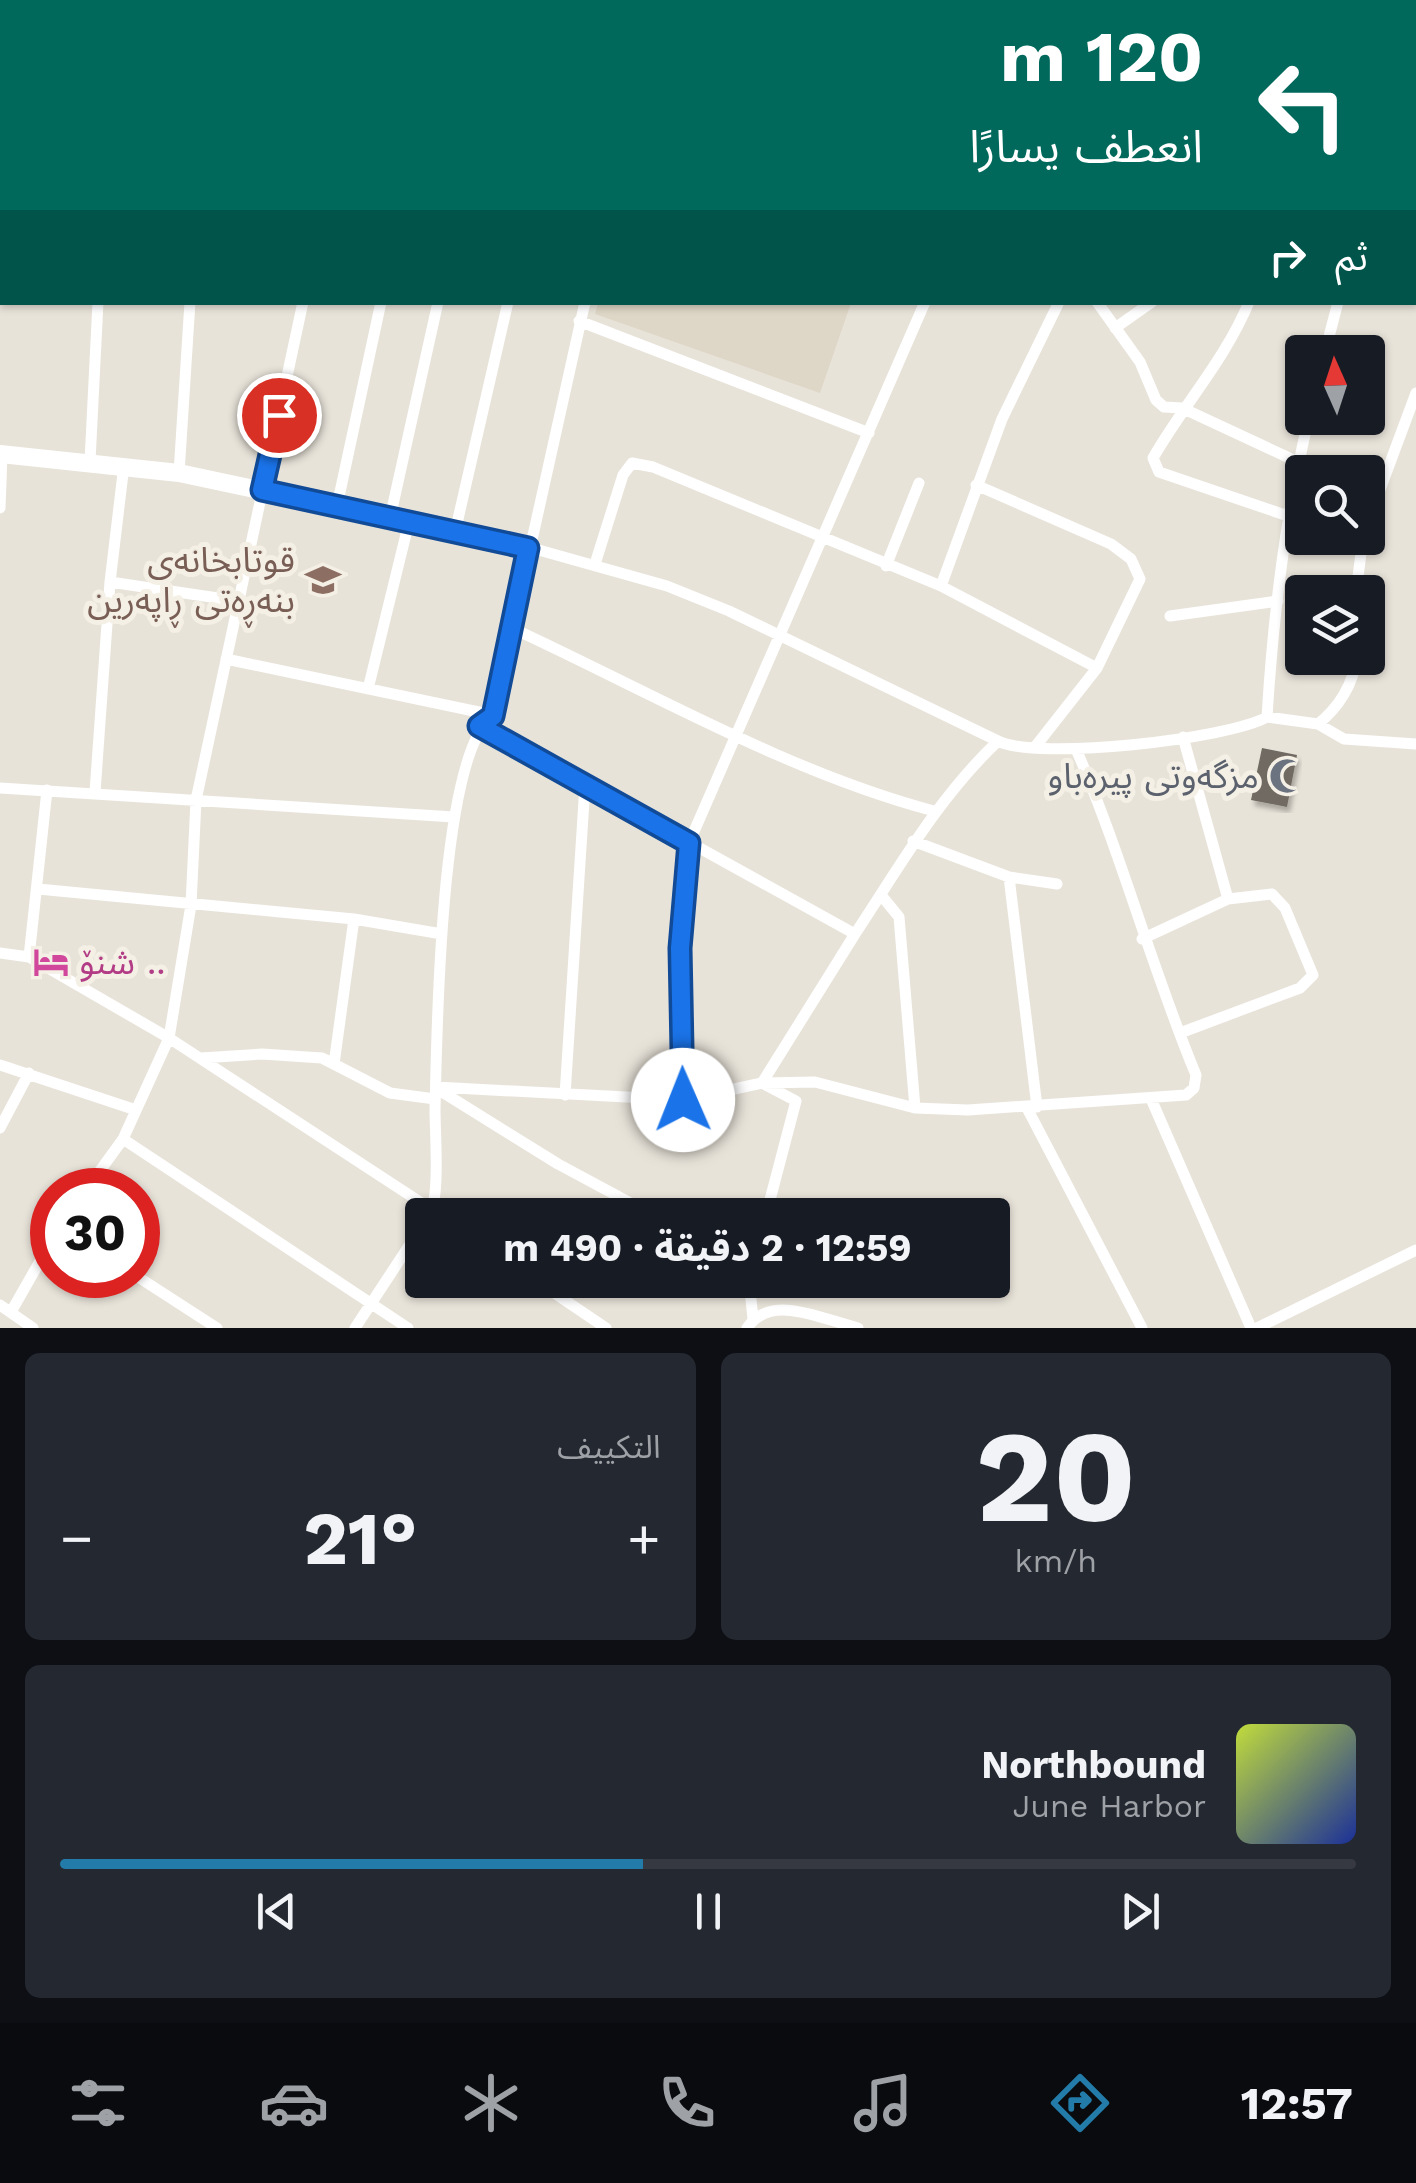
<!DOCTYPE html>
<html lang="ar">
<meta charset="utf-8">
<style>
:root{--surface:#171b24;--page:#242831;--text:#f1f3f6;--muted:#9ea1a6;--line:#363941;--accent:#237ba9}
body{margin:0;font-family:"Work Sans","Noto Sans Arabic",sans-serif;background:var(--page);color:var(--text);direction:rtl;height:100vh;display:flex;flex-direction:column;font-size:38px;white-space:nowrap}
*{box-sizing:border-box;margin:0}
p{font-size:32px;color:var(--muted)}
.icon{flex:none;width:55px;height:55px;fill:none;stroke:currentColor;stroke-width:2;stroke-linecap:round;stroke-linejoin:round}
.map{position:relative;height:1328px;overflow:hidden;direction:ltr}
.sheet{display:flex;flex-direction:column;gap:25px;padding:25px;background:#0d0f14;flex:1}
.sheet>*{flex:none}
.guide{position:absolute;left:0px;top:0px;width:1418px;height:305px;box-shadow:0 2px 8px #0004;direction:rtl;background:#00695c;color:#fff;overflow:hidden}
.needle{width:65px;rotate:357deg}
.buttons{position:absolute;left:1285px;top:335px;display:grid;gap:20px}
.buttons a{display:grid;place-items:center;width:100px;height:100px;border-radius:10px;background:var(--surface);box-shadow:0 2px 8px #0004;font-size:50px}
.speed{position:absolute;left:30px;top:1168px;display:flex;gap:20px;font-size:50px;font-weight:700;text-align:center}
.speed>*{display:grid;place-content:center;width:130px;height:130px;border-radius:50%;background:var(--surface);box-shadow:0 2px 8px #0004;line-height:1}
.speed .limit{border:15px solid #d22;background:#fff;color:#111}
.pin{position:absolute;display:grid;place-items:center;width:85px;height:85px;color:#fff;margin:-42px;border:5px solid #fff;border-radius:50%;box-shadow:0 2px 10px #0007}
.me{position:absolute;width:110px;margin:-55px;rotate:359deg;stroke-linejoin:round;filter:drop-shadow(0 0 8px #0008)}
.turn{display:flex;align-items:center;gap:35px;height:210px;padding:0 50px;font-size:45px}
.turn .icon{width:130px;height:130px;stroke-width:2.5}
.turn b{display:block;font-size:70px;line-height:85px}
.then{display:flex;align-items:center;height:95px;padding:0 50px;background:#0003;gap:20px;font-size:38px}
.big{font-size:75px;font-weight:700;line-height:1.1}
.sheet .widget{flex:1;display:flex;flex-direction:column;justify-content:center;gap:15px;min-width:0;padding:0 35px;border-radius:15px;background:var(--page)}
.sheet .dial{align-items:center;gap:0}
.dial b{font-size:130px;line-height:1}
.song{display:flex;align-items:center;gap:30px}
.cover{width:120px;height:120px;border-radius:15px;background:linear-gradient(135deg,hsl(70 70% 55%),hsl(230 70% 35%))}
.played{height:10px;border-radius:5px;background:linear-gradient(90deg,var(--accent) 45%,var(--line) 45%)}
.keys{display:flex;justify-content:space-around;direction:ltr}
.heat{display:flex;justify-content:space-between;align-items:center;font-size:55px;direction:ltr}
.sheet .tiles{flex:1;display:grid;gap:25px;grid-template-columns:1fr 1fr}
.widget:last-child{grid-column:span 2}
.trip{position:absolute;left:405px;top:1198px;width:605px;height:100px;border-radius:10px;background:var(--surface);box-shadow:0 2px 8px #0004;font-weight:700;line-height:100px;text-align:center;direction:rtl}
.menu{display:flex;height:160px;justify-content:space-around;align-items:center;background:#090b0e;color:var(--muted)}
.menu .icon{width:70px;height:70px}
.menu .current{color:var(--accent)}
.menu b{font-size:45px;color:var(--text)}
.map>svg:first-child{display:block}
.built{fill:#ded6c6}
.building{fill:#6f6b62;filter:url(#shadow)}
.lines{fill:none;stroke-linecap:round;stroke-linejoin:round}
.street{stroke:#fff;stroke-width:11}
.secondary{stroke:#fff;stroke-width:18}
.route-casing{stroke:#114b97;stroke-width:25}
.route{stroke:#1a73e8;stroke-width:18}
.labels{text-anchor:middle;stroke-width:10;stroke-linejoin:round;paint-order:stroke}
.education-label{font-size:35px;fill:#785e54;stroke:#f5f0e6;text-anchor:end}
.worship-label{font-size:35px;fill:#5b616d;stroke:#f5f0e6;text-anchor:end}
.hotel-label{font-size:35px;fill:#b23c85;stroke:#f5f0e6;text-anchor:start}
</style>
<div class="map">
<svg width="1416" height="1328" viewBox="0 0 1416 1328">
<defs>
<filter id="shadow"><feDropShadow dx="3" dy="5.5" stdDeviation="2.5" flood-color="#0004"/></filter>
</defs>
<rect width="100%" height="100%" fill="#e8e3d9"/>
<!-- built -->
<path class="built" d="M598 303V302L851 303 820 393 595 314Z"/>
<!-- building -->
<path class="building" d="M1262 748 1297 755 1287 807 1251 800Z"/>
<g class="lines">
<!-- street -->
<path class="street" d="M100 2 101 0
M219 2 220 0
M338 2 339 0
M455 2 456 0
M691 2 692 0
M810 2 811 0
M1213 2 1214 0
M1340 2 1341 0
M1415 72 1416 70
M0 201H2
M1097 302 1140 362 1156 400 1164 407 1182 408 1298 462
M1249 302C1225 360 1184 404 1153 458L1159 472 1291 517
M579 321 869 433
M1115 328 1152 302
M1325 352 1338 302
M90 461 98 302
M179 473 190 302
M976 485 1111 544 1131 559 1140 579 1097 668 1035 747
M337 506 381 302
M0 508 2 454
M390 518 438 302
M1368 522 1416 393
M455 532 508 302
M528 547 667 586 729 611 998 741
M595 564 623 475 632 463 653 467 941 586 1097 668
M886 566 919 483
M110 582 238 601
M941 586 1002 419 1059 302
M1356 592 1363 538
M1170 616 1278 601
M514 629C650 692 790 773 934 811
M226 659 493 715
M368 689 409 522
M1267 717 1318 724C1338 708 1354 684 1356 658
M1318 724 1344 739 1416 744
M479 726 855 934C900 866 938 798 998 741 1037 761 1228 739 1267 717 1273 618 1285 515 1309 418
M0 788 454 817
M95 792 110 582 124 465
M913 841 1009 877 1057 884
M1009 877 1037 1107
M38 889 354 919 442 934
M881 895 899 917 915 1108
M1142 939 1228 899
M0 953 29 957 169 1038 440 1215
M29 957 47 790
M1180 1033 1300 988 1313 975 1285 908 1272 894 1228 899 1183 737
M201 1058 262 1054 322 1058 390 1093 435 1099
M334 1064 354 919
M0 1065 136 1110
M436 1087 683 1100 762 1083 815 1082 915 1108 968 1110 1186 1095 1194 1088 1196 1075C1151 967 1122 855 1076 749
M439 1090 558 1164 653 1215
M565 1095 585 785
M683 1100 680 948 689 843 925 302
M1152 1101 1251 1328
M1028 1110 1142 1328
M0 1128 29 1073
M123 1139 408 1328
M86 1190 123 1139 169 1038 191 905 196 800 303 302
M430 1215C440 1193 435 1135 435 1109 437 1036 439 755 493 715L585 302
M766 1215 796 1101 762 1083 855 934
M135 1275 217 1328
M535 1280 606 1328
M749 1280 753 1319
M0 1305 33 1328
M11 1312 52 1240
M355 1328 422 1226
M747 1328C771 1292 824 1320 858 1328
M1257 1328 1416 1250"/>
<!-- secondary -->
<path class="secondary" d="M585 0 592 2
M1110 0 1112 2
M831 2 834 0
M1415 288 1416 289
M0 454 179 473 528 547"/>
</g>
<g class="lines">
<defs>
<path id="route" d="M279 415 262 490 528 548 493 716 479 726 689 843 680 948 683 1100"/>
</defs>
<!-- route casing -->
<use href="#route" class="route-casing"/>
<!-- route -->
<use href="#route" class="route"/>
</g>
<!-- icons -->
<defs>
<symbol id="school-bare" viewBox="-9 -9 18 18"><path d="M0-5L7-2L0 1L-7-2ZM-4 1L0 2.5L4 1V4Q0 6-4 4Z" fill="#8d6e63" stroke="#f5f0e6" stroke-width="2.5" paint-order="stroke"/></symbol>
<symbol id="mosque-bare" viewBox="-9 -9 18 18"><path d="M3.5-4.9A6 6 0 1 0 3.5 4.9A5 5 0 1 1 3.5-4.9Z" fill="#6b7280" stroke="#f5f0e6" stroke-width="2.5" paint-order="stroke"/></symbol>
<symbol id="hotel-bare" viewBox="-9 -9 18 18"><path d="M-6-4.5h1.5V1H6V5H4.5V3h-9V5H-6ZM-4 0a1.8 1.8 0 1 1 3.6 0ZM.5 0V-2.5h3Q6-2.5 6 0Z" fill="#d1479c" stroke="#f5f0e6" stroke-width="2.5" paint-order="stroke"/></symbol>
</defs>
<g fill-rule="evenodd">
<use href="#school-bare" x="298" y="555" width="50" height="50"/>
<use href="#mosque-bare" x="1262" y="751" width="50" height="50"/>
<use href="#hotel-bare" x="26" y="937" width="50" height="50"/>
</g>
<g class="labels">
<!-- education labels -->
<g class="education-label">
<text x="295" y="572">قوتابخانەی<tspan x="295" dy="40">بنەڕەتی ڕاپەرین</tspan></text>
</g>
<!-- worship labels -->
<g class="worship-label">
<text x="1259" y="788">مزگەوتی پیرەباو</text>
</g>
<!-- hotel labels -->
<g class="hotel-label">
<text x="79" y="974">شنۆ ..</text>
</g>
</g>
</svg>
<div class="buttons">
<a><svg class="needle" viewBox="-14 -14 28 28"><path d="M0-13l5 13h-10z" fill="#e53935"/><path d="M0 13l5-13h-10z" fill="#9ea1a6"/></svg></a>
<a><svg class="icon" aria-label="search" viewBox="0 0 24 24"><circle cx="10" cy="10" r="6"/><path d="M15 15l6 6"/></svg></a>
<a><svg class="icon" aria-label="layers" viewBox="0 0 24 24"><path d="M12 4l9 5-9 5-9-5zM3 14l9 5 9-5"/></svg></a>
</div>
<div class="speed"><div class="limit">30</div></div>
<div class="pin" style="left:279px;top:415px;background:#d93025"><svg class="icon" aria-label="arrive" viewBox="0 0 24 24"><path d="M6 21V4h12l-3 4 3 4H6"/></svg></div>
<svg class="me" style="left:683px;top:1100px" viewBox="-20 -20 40 40"><circle r="19" fill="#fff"/><path d="M0-13L10 11 0 6-10 11z" fill="#1a73e8"/></svg>
<div class="trip">12:59 · 2 دقيقة · 490 m</div>
<div class="guide">
<div class="turn"><svg class="icon" aria-label="left" viewBox="0 0 24 24"><path d="M17 20v-9H6M10 6l-5 5 5 5"/></svg><div><b>120 m</b>انعطف يسارًا</div></div>
<div class="then">ثم<svg class="icon" aria-label="right" viewBox="0 0 24 24"><path d="M7 20v-9h11M14 6l5 5-5 5"/></svg></div>
</div>
</div>
<section class="sheet">
<div class="tiles">
<div class="widget dial"><b>20</b><p>km/h</p></div>
<div class="widget"><p>التكييف</p>
<div class="heat"><a>−</a><b class="big">21°</b><a>+</a></div>
</div>
<div class="widget">
<div class="song"><i class="cover"></i><div><b>Northbound</b><p>June Harbor</p></div></div>
<div class="played"></div>
<div class="keys"><svg class="icon" aria-label="previous" viewBox="0 0 24 24"><path d="M18 5L8 12l10 7zM5 5v14"/></svg><svg class="icon" aria-label="pause" viewBox="0 0 24 24"><path d="M8 5v14M16 5v14"/></svg><svg class="icon" aria-label="next" viewBox="0 0 24 24"><path d="M6 5l10 7-10 7zM19 5v14"/></svg></div>
</div>
</div>
</section>
<nav class="menu">
<b>12:57</b>
<svg class="icon current" aria-label="directions" viewBox="0 0 24 24"><path d="M12 3l9 9-9 9-9-9zM9 14v-3h6M13 9l2 2-2 2"/></svg>
<svg class="icon" aria-label="music" viewBox="0 0 24 24"><path d="M9 18V5l10-2v13"/><circle cx="6" cy="18" r="3"/><circle cx="16" cy="16" r="3"/></svg>
<svg class="icon" aria-label="phone" viewBox="0 0 24 24"><path d="M5 4h4l2 5-3 2q2 4 5 5l2-3 5 2v4C11 20 4 13 5 4z"/></svg>
<svg class="icon" aria-label="climate" viewBox="0 0 24 24"><path d="M12 3v18M4 7l16 10M4 17L20 7"/></svg>
<svg class="icon" aria-label="car" viewBox="0 0 24 24"><path d="M5 17H2v-5l4-1 3-4h7l3 4 3 1v5h-3M9 17h6M6 11h13"/><circle cx="7" cy="17" r="2"/><circle cx="17" cy="17" r="2"/></svg>
<svg class="icon" aria-label="filters" viewBox="0 0 24 24"><path d="M4 7h16M4 17h16"/><circle cx="9" cy="7" r="2"/><circle cx="15" cy="17" r="2"/></svg>
</nav>
